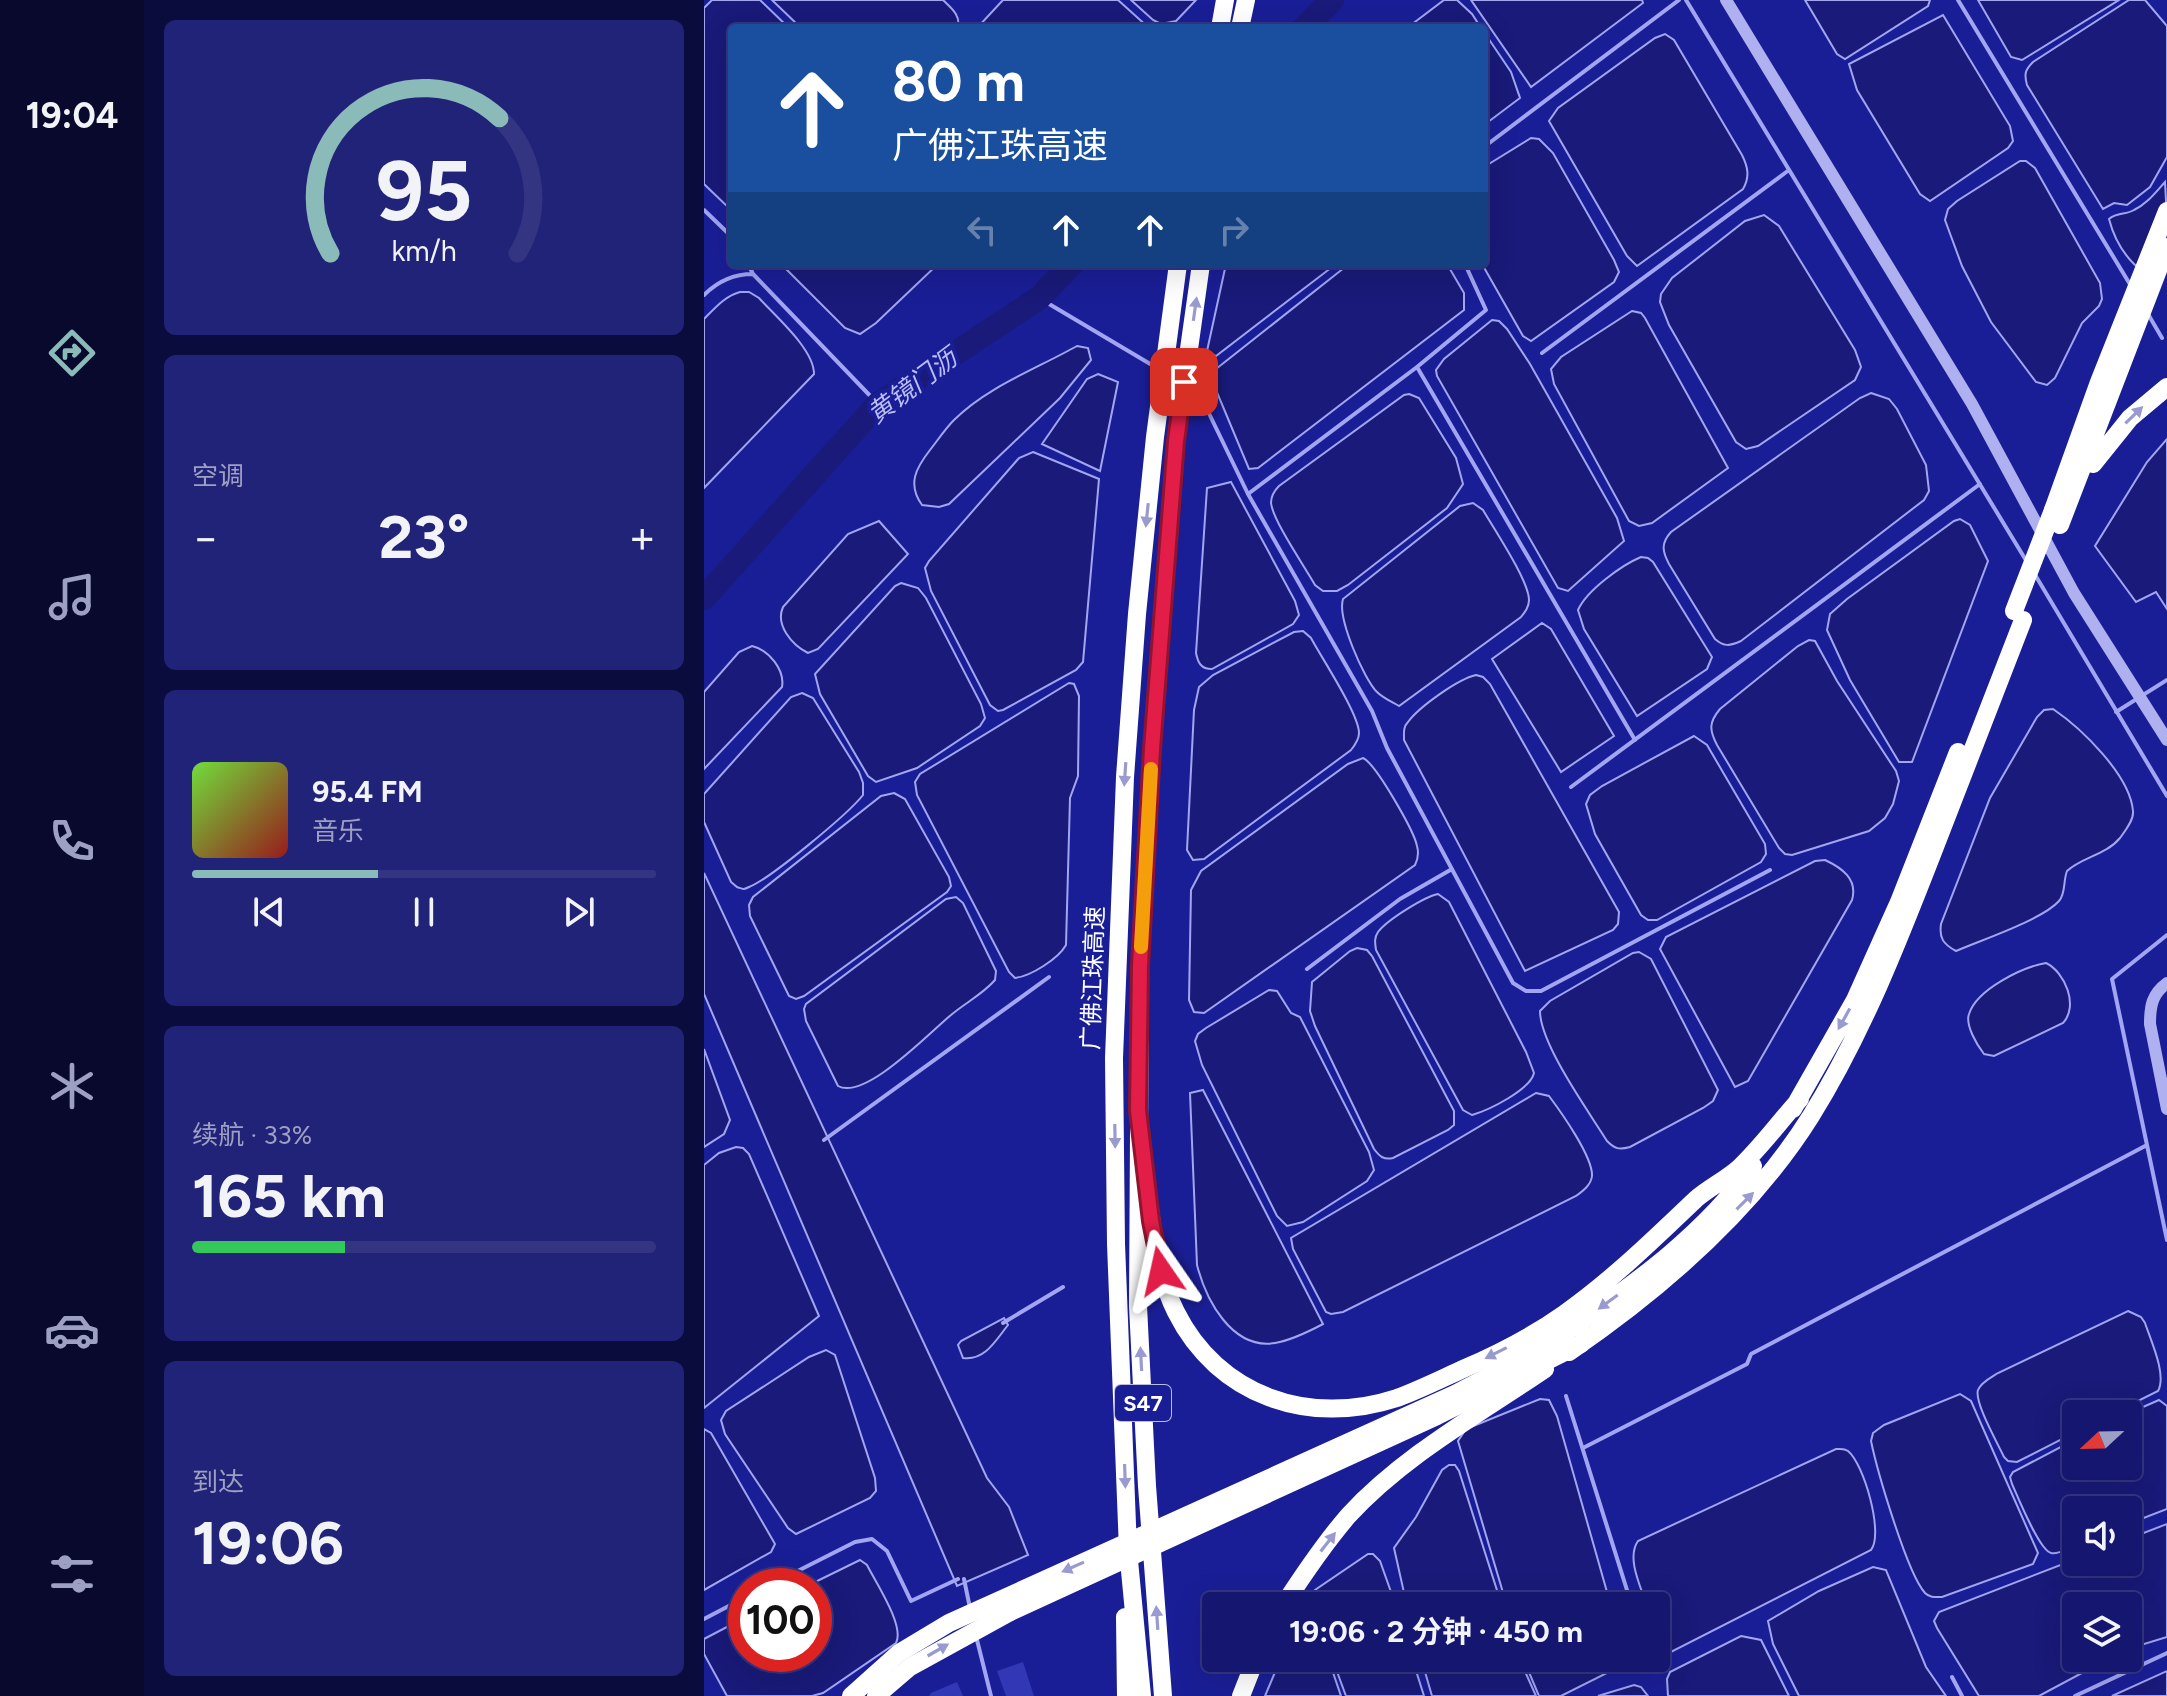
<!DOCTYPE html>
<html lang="zh">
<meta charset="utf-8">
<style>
:root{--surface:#141670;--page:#212378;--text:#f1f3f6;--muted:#9d9fc3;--line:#333583;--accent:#8bbbb9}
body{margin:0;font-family:Figtree,"Noto Sans SC",sans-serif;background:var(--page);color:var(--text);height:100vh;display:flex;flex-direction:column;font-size:30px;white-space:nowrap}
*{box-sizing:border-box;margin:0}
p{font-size:26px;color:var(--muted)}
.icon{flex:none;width:44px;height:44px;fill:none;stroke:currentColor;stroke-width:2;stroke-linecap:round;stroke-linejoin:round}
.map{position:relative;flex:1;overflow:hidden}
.details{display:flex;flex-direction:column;gap:20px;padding:20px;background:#0b0c3e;width:560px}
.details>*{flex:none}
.banner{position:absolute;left:24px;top:24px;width:760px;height:244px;border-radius:8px;box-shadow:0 8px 32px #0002,0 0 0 2px var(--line);background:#1a4fa0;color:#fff;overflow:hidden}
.needle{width:52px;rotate:248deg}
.fabs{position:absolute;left:1358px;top:1400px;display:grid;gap:16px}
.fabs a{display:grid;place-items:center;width:80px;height:80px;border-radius:8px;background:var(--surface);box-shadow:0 8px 32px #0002,0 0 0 2px var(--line);font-size:40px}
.speed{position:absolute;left:24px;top:1568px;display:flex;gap:16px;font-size:40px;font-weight:700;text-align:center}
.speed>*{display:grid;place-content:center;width:104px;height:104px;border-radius:50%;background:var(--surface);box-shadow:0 8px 32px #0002,0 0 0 2px var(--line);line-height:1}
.speed .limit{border:12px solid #d22;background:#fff;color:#111}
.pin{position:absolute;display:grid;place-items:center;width:68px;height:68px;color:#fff;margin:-34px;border-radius:16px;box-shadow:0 4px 12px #0006}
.me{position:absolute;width:88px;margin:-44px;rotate:349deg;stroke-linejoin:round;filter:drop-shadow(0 0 6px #0008)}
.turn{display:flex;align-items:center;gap:28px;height:168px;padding:0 32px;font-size:36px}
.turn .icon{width:104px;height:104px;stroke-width:2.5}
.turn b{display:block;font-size:56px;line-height:68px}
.lanes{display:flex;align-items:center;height:76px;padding:0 32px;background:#0003;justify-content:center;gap:40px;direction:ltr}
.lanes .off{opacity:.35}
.big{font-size:60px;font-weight:700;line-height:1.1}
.details .tile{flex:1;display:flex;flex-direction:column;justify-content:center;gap:12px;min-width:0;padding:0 28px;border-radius:12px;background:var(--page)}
.details .dial{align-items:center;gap:0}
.dial svg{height:208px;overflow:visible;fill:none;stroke:var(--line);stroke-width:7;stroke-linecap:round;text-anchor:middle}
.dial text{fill:var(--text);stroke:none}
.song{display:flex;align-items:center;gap:24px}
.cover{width:96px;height:96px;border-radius:12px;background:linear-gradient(135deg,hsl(100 70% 55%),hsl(0 70% 35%))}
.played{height:8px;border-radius:4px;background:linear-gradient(90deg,var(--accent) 40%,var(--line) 40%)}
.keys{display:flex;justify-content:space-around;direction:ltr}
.heat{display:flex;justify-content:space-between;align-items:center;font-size:44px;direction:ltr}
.charge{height:12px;border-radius:6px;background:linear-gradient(90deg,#34c759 33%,var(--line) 0)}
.trip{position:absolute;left:498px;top:1592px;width:468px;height:80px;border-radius:8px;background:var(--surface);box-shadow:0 8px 32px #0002,0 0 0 2px var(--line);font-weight:700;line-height:80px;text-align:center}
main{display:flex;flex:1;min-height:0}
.tabs{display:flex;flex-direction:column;width:144px;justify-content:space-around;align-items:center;background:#08092d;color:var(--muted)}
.tabs .icon{width:56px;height:56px}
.tabs .on{color:var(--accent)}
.tabs b{font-size:36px;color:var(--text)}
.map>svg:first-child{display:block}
.green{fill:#3137b5}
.water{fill:#191a79;stroke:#a1a5f2;stroke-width:2}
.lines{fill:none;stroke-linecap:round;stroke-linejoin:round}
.stream{stroke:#a1a5f2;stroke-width:4}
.river{stroke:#191a79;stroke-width:24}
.minor{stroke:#aeb0f0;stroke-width:12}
.highway{stroke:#fff;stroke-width:18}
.highway-bridge{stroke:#fff;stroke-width:18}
.oneway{fill:#989ad0}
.route-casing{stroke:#92132f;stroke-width:20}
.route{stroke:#e11d48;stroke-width:14}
.slow{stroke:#f59e0b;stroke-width:14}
.labels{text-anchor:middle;stroke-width:8;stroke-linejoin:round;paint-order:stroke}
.shield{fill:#1a1e96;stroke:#babce0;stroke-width:2}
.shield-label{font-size:22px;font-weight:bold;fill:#fff}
.street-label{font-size:24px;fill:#fff;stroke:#1a1e96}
.water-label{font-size:26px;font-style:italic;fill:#babdf7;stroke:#1a1e96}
</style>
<main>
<nav class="tabs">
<b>19:04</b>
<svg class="icon on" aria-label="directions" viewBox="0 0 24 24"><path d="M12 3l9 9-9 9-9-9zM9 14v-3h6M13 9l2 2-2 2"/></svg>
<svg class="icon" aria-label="music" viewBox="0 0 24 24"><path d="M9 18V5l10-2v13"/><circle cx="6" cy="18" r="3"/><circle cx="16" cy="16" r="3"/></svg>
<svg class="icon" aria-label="phone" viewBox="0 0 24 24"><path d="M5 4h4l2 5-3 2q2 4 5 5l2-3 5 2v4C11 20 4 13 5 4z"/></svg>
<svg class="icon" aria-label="climate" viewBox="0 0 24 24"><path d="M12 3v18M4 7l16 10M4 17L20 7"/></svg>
<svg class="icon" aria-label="car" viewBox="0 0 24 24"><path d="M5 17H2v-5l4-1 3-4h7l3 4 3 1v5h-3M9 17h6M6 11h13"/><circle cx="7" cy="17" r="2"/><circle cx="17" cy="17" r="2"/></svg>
<svg class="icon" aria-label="filters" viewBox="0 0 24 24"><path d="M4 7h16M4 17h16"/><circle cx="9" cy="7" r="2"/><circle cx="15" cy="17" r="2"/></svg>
</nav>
<section class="details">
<div class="tile dial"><svg viewBox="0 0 100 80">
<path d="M14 69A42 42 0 1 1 86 69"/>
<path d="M14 69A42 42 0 0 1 79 17" stroke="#8bbbb9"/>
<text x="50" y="56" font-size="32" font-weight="700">95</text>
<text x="50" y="72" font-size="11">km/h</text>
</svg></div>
<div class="tile"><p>空调</p>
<div class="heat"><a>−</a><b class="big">23°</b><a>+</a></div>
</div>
<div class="tile">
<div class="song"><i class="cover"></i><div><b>95.4 FM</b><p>音乐</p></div></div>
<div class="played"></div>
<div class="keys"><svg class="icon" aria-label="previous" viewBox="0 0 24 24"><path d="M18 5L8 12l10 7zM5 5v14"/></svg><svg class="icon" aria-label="pause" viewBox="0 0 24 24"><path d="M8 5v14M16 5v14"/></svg><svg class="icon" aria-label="next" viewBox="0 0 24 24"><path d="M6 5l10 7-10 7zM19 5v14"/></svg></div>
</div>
<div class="tile"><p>续航 · 33%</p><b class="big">165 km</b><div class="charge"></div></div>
<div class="tile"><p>到达</p><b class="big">19:06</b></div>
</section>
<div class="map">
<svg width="1463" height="1696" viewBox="0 0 1463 1696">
<rect width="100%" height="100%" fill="#1a1e96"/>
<!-- green -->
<path class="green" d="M319 1662 330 1696H302L293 1671Z
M253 1682 259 1696H225L227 1693Z"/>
<!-- water -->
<path class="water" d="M8 0H56L85 28H28V211L0 184V8Z
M68 0H239C247 8 257 15 254 28H97Z
M299 0H414L445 28H273Z
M427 0H492L472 21 457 24 449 20Z
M740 0H753L768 14 777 28H703Z
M767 0H938L939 3 827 87Z
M1101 0H1226L1224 6 1141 59 1133 54Z
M1274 0H1415L1318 60 1307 57Z
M1425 0H1441L1463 26V157L1446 187 1423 205 1410 203 1399 209 1323 85C1320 74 1321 70 1329 62Z
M1239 15 1306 126 1309 141 1304 148 1226 201 1216 194 1153 90 1145 64Z
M780 32 807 72 816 98 780 125Z
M961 34 970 40 1038 155C1044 167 1046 177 1039 189L933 266 923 256 845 121 854 108 951 38Z
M827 138 835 139 849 153 910 260 915 272 910 282 827 341 819 336 778 264H780V167Z
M1316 161H1322L1331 168 1396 283 1398 299 1395 306 1378 323 1351 378 1343 385 1332 382 1287 322 1258 266 1241 220 1244 209 1253 201Z
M1461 182 1463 220 1442 274C1422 260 1411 242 1405 219 1413 212 1422 215 1430 210 1443 204 1452 192 1461 182Z
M1060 215 1075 226 1151 350 1157 367 1151 380 1054 446 1042 449 1032 442 965 325 956 302 957 294 968 278 1041 221Z
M77 264H234L172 323 156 334 141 328Z
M522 264H632L512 356 503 351Z
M645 264H743L760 293V310L554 468 545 469 512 390V369Z
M36 292H45L55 298C71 316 110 349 110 374L0 488V319C11 308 21 296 36 292Z
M928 311 937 313 941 318 1024 468 948 523 935 526 925 521 850 384 847 369 857 357Z
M788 320 795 321 803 329 826 364 913 518 920 541 864 591 854 588 733 376 732 370 740 359Z
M373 346 384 348 387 360 356 398 245 504 235 507 218 505C203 484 212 468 226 450 234 440 241 429 250 420 283 387 332 369 373 346Z
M394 374 414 382 396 471 338 444 383 379Z
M1167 393 1185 399 1193 409 1222 465 1225 491 1220 500 1037 641C1026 646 1020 647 1011 639L965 564C958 551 957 543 967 532L1156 398Z
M705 394 715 398 752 458 759 484 743 508 644 585 633 591H619L611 585C601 567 569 521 567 503 567 496 570 491 575 486L700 395Z
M1463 439V609L1452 592 1432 602 1391 546 1443 462Z
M329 452 395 479 379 662 372 670 299 710 294 711 286 705 227 591 221 568 225 561 315 458Z
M527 482 591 601 595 615 589 624 508 669C497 669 494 663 492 653L503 488Z
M769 503 779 510C790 529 825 581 825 600 825 607 821 612 817 617L695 706C688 702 679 698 673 692 660 679 633 618 639 599L756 506Z
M1256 519 1266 525 1284 561 1208 762H1195L1146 680 1123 630 1126 614 1143 599 1250 521Z
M175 521 204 554 114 649 104 653C88 645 71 625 79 607L144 534Z
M937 557 944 558 949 562 1008 657 1003 669 933 716 880 629 874 610C883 590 918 565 937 557Z
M197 583 214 588 222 598 277 704 281 718 276 726 213 768 172 782 164 776 116 694 111 674 191 586Z
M838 623 847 629 910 736 857 772 788 659Z
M599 631 607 638C617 657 655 714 655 733 655 739 651 745 647 750L500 859 489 860 483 850 490 710 495 687 509 675 590 632Z
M1105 640 1111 641 1133 681 1192 771 1195 781 1189 804 1181 818 1165 831 1088 855 1081 854 1075 848 1013 745C1005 730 1005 722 1016 709L1094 646Z
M48 646C65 650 81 670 78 687L0 769V692L35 652Z
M772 675 779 677 786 684 915 912 914 924 909 930 821 971 700 740C700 733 699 727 704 722 715 707 754 679 772 675Z
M365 683 370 684 375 696 374 776 366 798 362 945C354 959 327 976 311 978L305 972 213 795 211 782 216 774Z
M98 693 109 698 155 772 159 783V795C144 814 66 879 45 887 39 890 39 889 33 887L27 882 0 822V794L87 697Z
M1349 709C1377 728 1426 775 1429 811 1430 820 1421 831 1416 838 1402 855 1378 857 1363 871 1359 881 1362 893 1355 901 1338 920 1277 940 1252 951 1239 944 1235 938 1237 924L1286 798 1333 717 1340 710Z
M990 736 1003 745 1061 844 1062 854 1057 862 953 920H944L937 915 891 834 882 804 886 795 898 786Z
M659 758C672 764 710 831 713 846 715 853 714 859 711 865L500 1013 490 1012 485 1000 487 890 497 871 644 764Z
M190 793 201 799 245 877 247 886 243 892 100 996 92 999 85 996 46 916 45 905 49 897 177 796Z
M1121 860C1138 868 1154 879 1148 900L1044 1081 1031 1087 956 949 962 937 1111 861Z
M0 873 283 1478 305 1507 324 1555 253 1586 0 994Z
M734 894 745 902 822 1052 830 1073C826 1090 785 1110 768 1115L759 1110 672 950C671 943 670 938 674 932 683 920 720 897 734 894Z
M252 897 259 903 292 971 291 980C279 994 261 1003 247 1015 226 1032 161 1101 134 1086L102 1021 100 1009 102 1004 242 899Z
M653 948 663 950 668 956 750 1111V1125L744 1130 689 1158C680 1160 676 1157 670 1149L611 1026 606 1011 608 982 646 951Z
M935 952 947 959 1014 1090 1009 1101 999 1108 926 1147C915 1150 911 1149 903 1141 885 1112 836 1044 836 1011L846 1001 929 953Z
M1342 963C1361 972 1375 1006 1359 1023L1290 1056 1280 1054C1273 1045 1261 1025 1265 1014 1273 989 1319 967 1342 963Z
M565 990 573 991 587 1013 596 1017 665 1152 670 1170 663 1181 599 1222 583 1226 573 1216 498 1065 491 1041 494 1034 502 1028Z
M0 1049 26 1120 20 1134 0 1147Z
M499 1090 619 1324C604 1332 588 1340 571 1343 528 1350 502 1300 493 1265L486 1093Z
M832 1093 845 1096C857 1112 889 1157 888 1176 887 1185 879 1191 872 1196L639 1312 627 1314 622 1312 589 1249 587 1238Z
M32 1147 39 1148 45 1154 115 1316 0 1408V1165L15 1153Z
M1424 1311 1437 1317 1441 1323C1447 1341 1463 1375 1454 1391L1408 1414H1372V1432L1313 1462 1304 1461 1300 1457C1294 1444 1270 1402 1274 1390 1277 1382 1288 1377 1294 1373Z
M300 1318 304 1325C292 1340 281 1361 259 1358L254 1345 257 1341Z
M122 1350 131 1355 171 1478 172 1491 166 1498 92 1534 84 1528 21 1434 17 1420 22 1411 105 1357Z
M1256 1394 1267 1401 1334 1553 1329 1564 1238 1597C1232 1597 1226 1598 1221 1593 1203 1573 1173 1470 1167 1441L1169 1433 1180 1425Z
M836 1399 845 1400 853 1416 907 1606H803L754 1441 762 1429Z
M1455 1400 1463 1406V1509L1424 1524V1510H1372V1546C1365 1548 1354 1555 1347 1553 1335 1550 1314 1497 1308 1484L1306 1477 1309 1472 1372 1439V1466H1424L1423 1414Z
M0 1429 7 1433 71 1544 67 1552 0 1590Z
M1132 1449C1137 1449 1140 1448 1144 1451 1160 1464 1180 1534 1167 1550L965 1653 958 1652 952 1638V1606H943C937 1587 922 1558 934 1541Z
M745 1465H751L755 1471 798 1606H703L690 1548 712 1517 738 1470Z
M1463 1524V1637L1424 1649V1606H1372V1658H1406L1335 1696H1275L1233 1628 1230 1621 1235 1612 1372 1559V1562H1424V1539Z
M664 1554H669L676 1561 692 1606H609L606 1598 611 1590Z
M156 1560 163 1565C172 1583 201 1626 192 1643L119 1693 108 1696H23L0 1654V1639L42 1617V1654H110V1586H103Z
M1169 1567 1182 1570 1222 1667 1242 1696H1095L1069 1644 1064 1621 1115 1591Z
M1037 1636 1057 1640 1085 1696H964L963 1679 966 1672Z
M577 1658H624L637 1696H561Z
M628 1658H708L720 1696H642Z
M717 1658H815L832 1696H728Z
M819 1658H922L911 1669 857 1696H835Z
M1463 1671V1696H1408Z
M930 1685 937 1687 944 1696H894Z"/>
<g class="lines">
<!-- stream -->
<path class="stream" d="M982 0 1323 562
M1254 0 1427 286
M780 147 975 0
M0 210 28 237
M44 264 49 274 174 404
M0 295C14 281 30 274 49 274
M335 298 453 368
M1444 314 1458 338
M838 353 1085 170
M713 367 931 740
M485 387 498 399 544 494 668 711 683 748 809 983 822 991H837L1066 870
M544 494 713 367 782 310 761 264
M1330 573 1463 796
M1412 712 1463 680
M867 787 1276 484
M1463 935 1408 979 1463 1240
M603 969 696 899 748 869
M120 1140 345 977
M299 1323 359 1287
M862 1396 928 1606
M879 1448 1043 1364 1047 1354 1443 1145
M260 1579 266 1608
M64 1586 151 1542 168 1539 183 1551 207 1601 254 1579
M0 1619 42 1597
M272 1636 287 1696
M1248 1677 1258 1696
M1371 1696 1463 1653"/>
<!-- river -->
<path class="river" d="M600 28 628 0
M0 598 174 404 335 298 368 264"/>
<!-- minor -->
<path class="minor" d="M1022 0 1268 404 1370 593 1463 740
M1463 983C1448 994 1446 1006 1446 1024L1463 1109"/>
<!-- highway -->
<path class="highway" d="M516 28 521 0
M536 28 542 0
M1389 464 1426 418 1463 387
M1349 510 1395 382 1463 211
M1356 525 1463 247
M1089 1109 1151 1000 1195 902 1254 752
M444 1194C449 1234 454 1276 472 1312 514 1396 605 1427 693 1398 715 1390 737 1379 759 1369 794 1354 829 1336 860 1314 908 1280 950 1239 992 1199 1006 1187 1023 1179 1036 1167 1058 1146 1076 1121 1096 1099
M868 1328C934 1281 1001 1233 1049 1166
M865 1352C957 1289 1048 1210 1107 1116 1158 1034 1194 942 1229 852 1259 775 1289 697 1319 620
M579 1606C599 1575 620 1544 644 1516 699 1456 775 1414 841 1369
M421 1617 422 1696
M172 1696 206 1667 306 1612
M438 1696 424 1550 412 1244 410 1058 421 777 433 614 451 437 474 264
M459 1696 443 1486 434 1306 436 966 448 749 472 441 497 264
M537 1696 552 1658"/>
<!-- highway-bridge -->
<path class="highway-bridge" d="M1310 611 1349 510
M306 1612 733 1416 877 1344
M147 1696 195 1653 245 1623 751 1394 814 1361 868 1328"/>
</g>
<!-- one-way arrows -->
<defs><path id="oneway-solid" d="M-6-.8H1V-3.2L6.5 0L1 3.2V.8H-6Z" transform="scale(2)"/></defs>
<g class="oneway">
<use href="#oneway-solid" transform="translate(491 309) rotate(-82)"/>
<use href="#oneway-solid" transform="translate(1430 415) rotate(-44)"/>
<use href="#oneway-solid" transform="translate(443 515) rotate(96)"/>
<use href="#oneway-solid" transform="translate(421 774) rotate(94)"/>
<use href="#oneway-solid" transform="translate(1140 1019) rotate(119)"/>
<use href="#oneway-solid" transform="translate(411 1136) rotate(89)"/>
<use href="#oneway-solid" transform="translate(1041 1201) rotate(-45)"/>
<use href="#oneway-solid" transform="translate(904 1302) rotate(144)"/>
<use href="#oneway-solid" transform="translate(792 1353) rotate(153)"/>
<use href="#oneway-solid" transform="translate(437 1359) rotate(-93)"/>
<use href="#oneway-solid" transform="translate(421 1476) rotate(88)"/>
<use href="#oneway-solid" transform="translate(624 1542) rotate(-52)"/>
<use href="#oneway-solid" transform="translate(369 1567) rotate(156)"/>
<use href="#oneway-solid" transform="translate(453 1618) rotate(-94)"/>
<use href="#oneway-solid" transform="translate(234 1650) rotate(-30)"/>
</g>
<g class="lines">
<defs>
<path id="route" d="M457 1271 447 1221 434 1110 436 966 448 749 472 441 480 382"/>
</defs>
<!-- route casing -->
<use href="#route" class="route-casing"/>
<!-- route -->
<use href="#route" class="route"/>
<!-- slow -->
<path class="slow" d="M437 947 447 769"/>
</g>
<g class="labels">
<!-- shield labels -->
<rect class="shield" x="411" y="1385" width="56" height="36" rx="6"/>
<g class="shield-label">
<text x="439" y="1411">S47</text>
</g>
<!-- street labels -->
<g class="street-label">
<text transform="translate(389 978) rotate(-88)" y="8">广佛江珠高速</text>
</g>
<!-- water labels -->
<g class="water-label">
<text transform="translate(208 386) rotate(-37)" y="9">黄镜门沥</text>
</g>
</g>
</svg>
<div class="fabs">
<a><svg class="needle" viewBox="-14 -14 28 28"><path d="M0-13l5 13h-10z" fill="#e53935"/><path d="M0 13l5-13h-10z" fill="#9d9fc3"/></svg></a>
<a><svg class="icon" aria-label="sound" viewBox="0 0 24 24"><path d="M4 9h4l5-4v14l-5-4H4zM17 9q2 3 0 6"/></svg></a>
<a><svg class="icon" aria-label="layers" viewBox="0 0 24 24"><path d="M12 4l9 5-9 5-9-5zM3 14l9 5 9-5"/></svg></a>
</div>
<div class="speed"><div class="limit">100</div></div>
<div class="pin" style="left:480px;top:382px;background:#d93025"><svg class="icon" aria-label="arrive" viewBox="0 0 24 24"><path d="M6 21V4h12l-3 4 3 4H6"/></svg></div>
<svg class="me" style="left:457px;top:1271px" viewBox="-20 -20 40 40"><path d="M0-17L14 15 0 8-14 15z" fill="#e11d48" stroke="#fff" stroke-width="4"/></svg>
<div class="trip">19:06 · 2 分钟 · 450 m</div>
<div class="banner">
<div class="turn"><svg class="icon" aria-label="ahead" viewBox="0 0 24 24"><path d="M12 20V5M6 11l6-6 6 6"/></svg><div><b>80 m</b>广佛江珠高速</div></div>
<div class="lanes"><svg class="icon off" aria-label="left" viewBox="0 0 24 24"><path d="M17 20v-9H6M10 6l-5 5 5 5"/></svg><svg class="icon" aria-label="ahead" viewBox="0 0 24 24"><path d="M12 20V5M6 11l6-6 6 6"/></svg><svg class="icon" aria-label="ahead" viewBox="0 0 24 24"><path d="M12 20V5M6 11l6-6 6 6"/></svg><svg class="icon off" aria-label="right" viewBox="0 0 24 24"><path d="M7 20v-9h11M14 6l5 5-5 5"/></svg></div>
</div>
</div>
</main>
